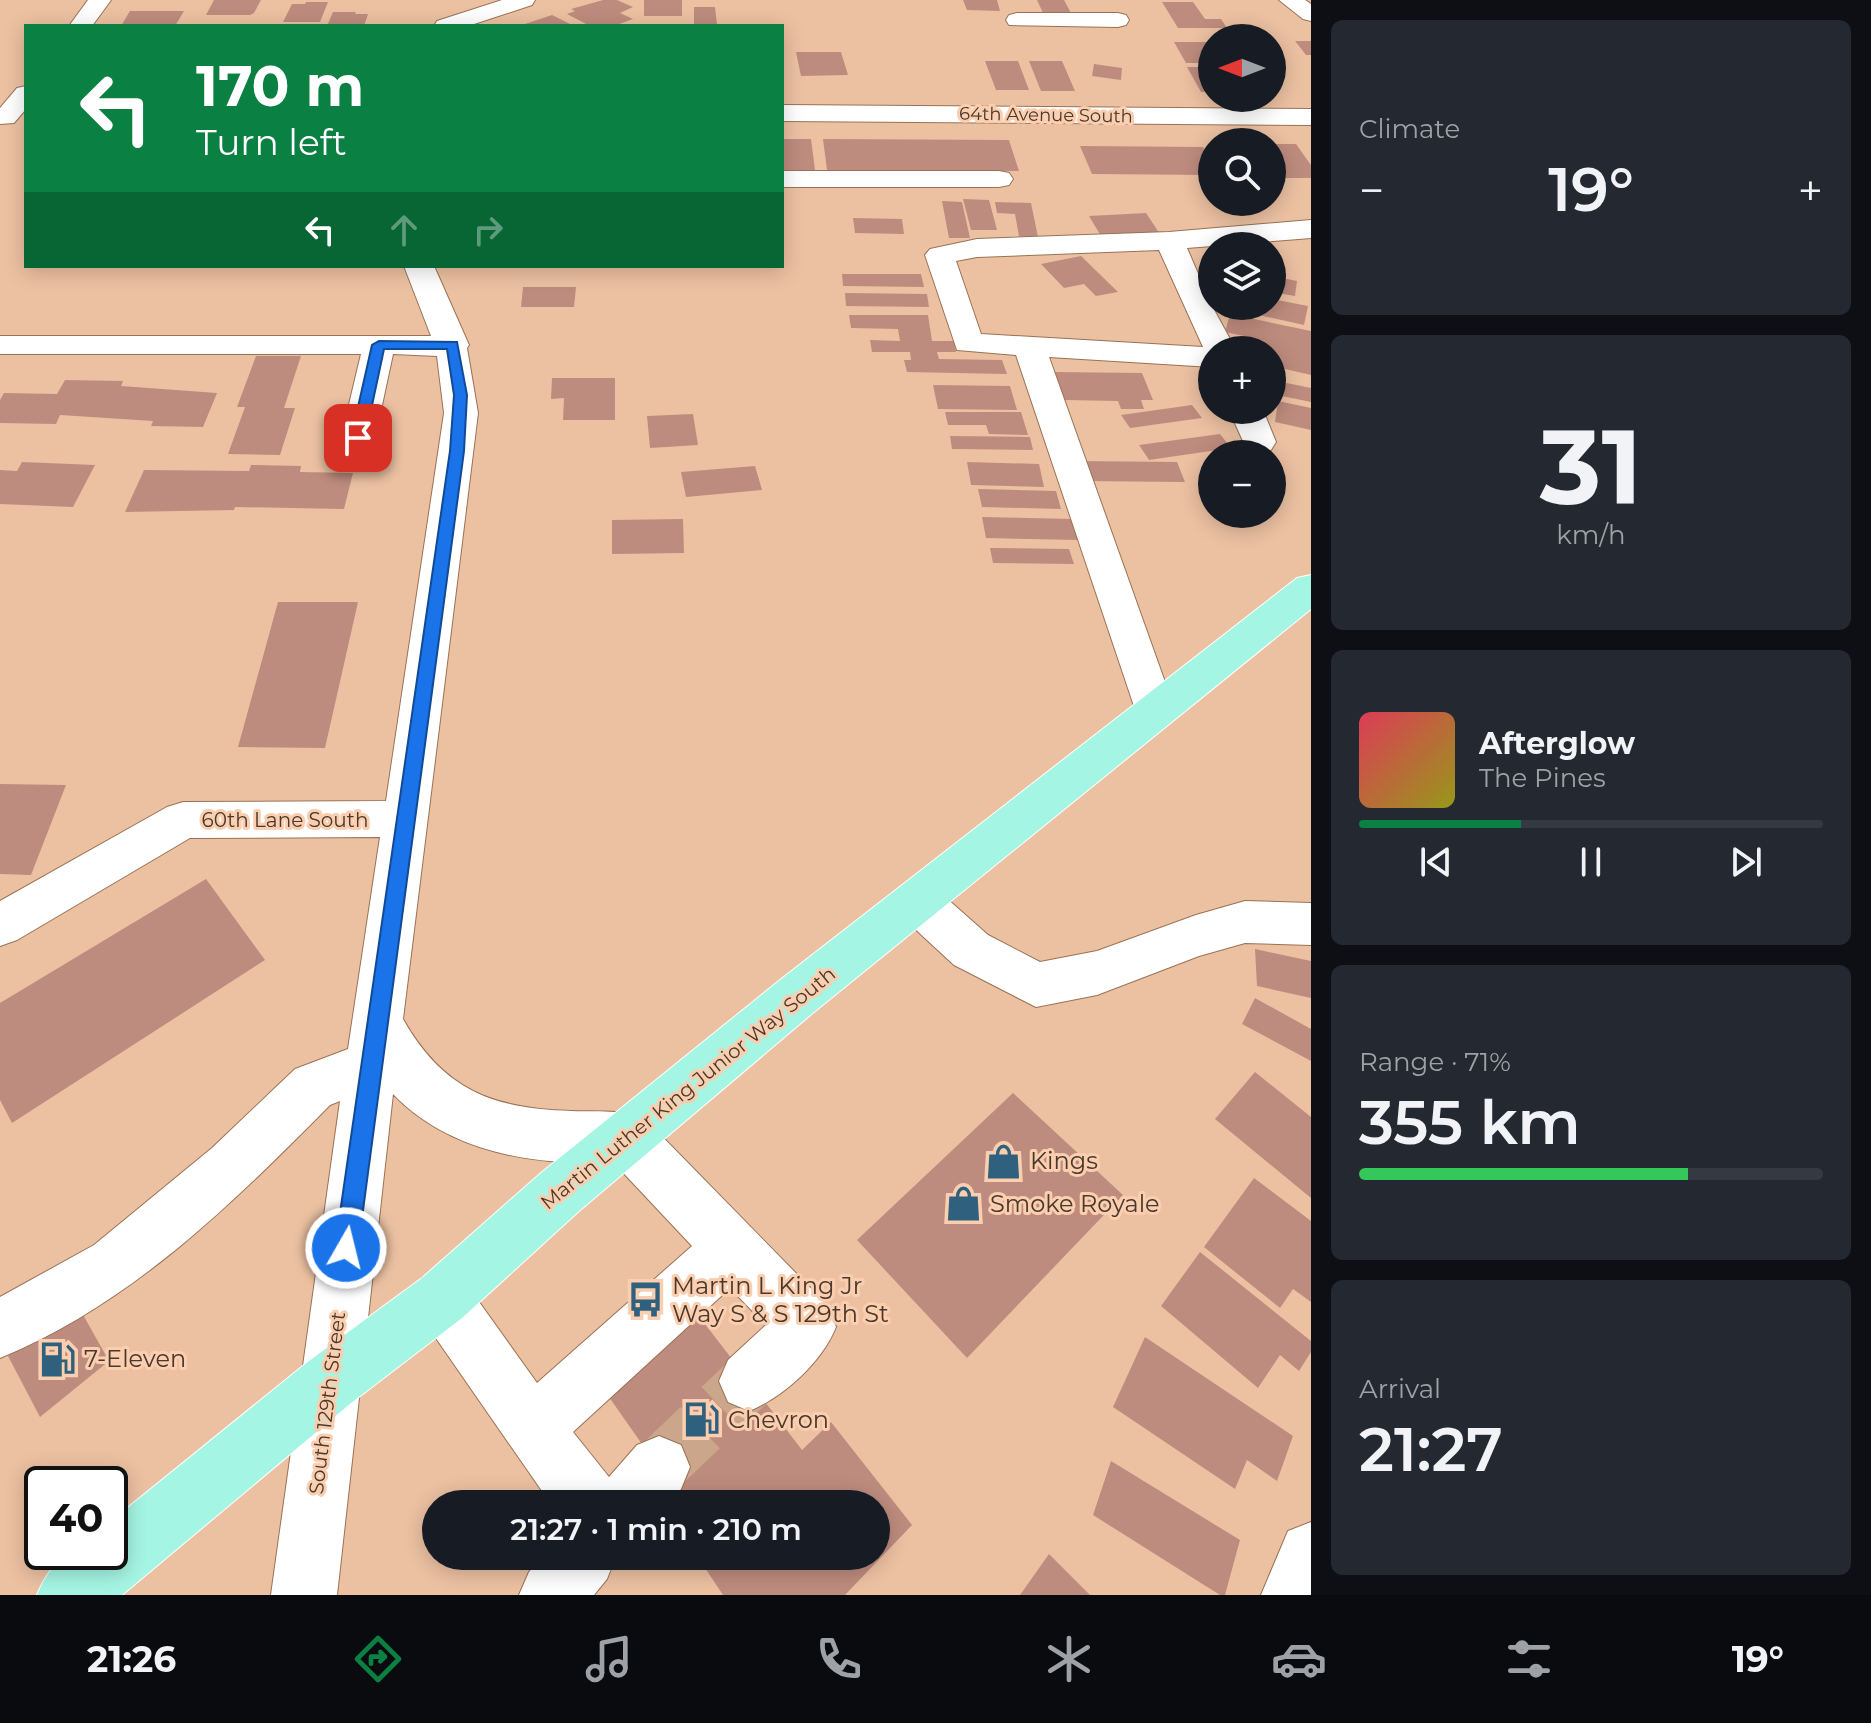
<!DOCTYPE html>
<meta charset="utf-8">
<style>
:root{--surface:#171b24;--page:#242831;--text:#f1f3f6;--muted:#9ea1a6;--line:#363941;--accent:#0b8043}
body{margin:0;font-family:Montserrat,sans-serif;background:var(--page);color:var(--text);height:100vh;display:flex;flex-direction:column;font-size:30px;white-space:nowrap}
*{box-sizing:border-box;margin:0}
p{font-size:26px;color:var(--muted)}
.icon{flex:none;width:44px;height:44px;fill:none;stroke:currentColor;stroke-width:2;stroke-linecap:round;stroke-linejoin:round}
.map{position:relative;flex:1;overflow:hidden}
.sheet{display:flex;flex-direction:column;gap:20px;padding:20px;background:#0d0f14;width:560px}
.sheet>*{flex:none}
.guide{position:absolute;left:24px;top:24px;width:760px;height:244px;border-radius:0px;box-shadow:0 4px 20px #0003;background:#0b8043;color:#fff;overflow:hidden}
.needle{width:52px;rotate:270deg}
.buttons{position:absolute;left:1198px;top:24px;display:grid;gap:16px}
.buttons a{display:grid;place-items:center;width:88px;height:88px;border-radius:50%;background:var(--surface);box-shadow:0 4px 20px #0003;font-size:40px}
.speed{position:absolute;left:24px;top:1466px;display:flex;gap:16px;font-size:40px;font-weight:700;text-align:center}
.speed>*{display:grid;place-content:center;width:104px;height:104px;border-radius:50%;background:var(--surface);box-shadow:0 4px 20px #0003;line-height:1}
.speed .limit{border:4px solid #111;border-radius:12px;background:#fff;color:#111}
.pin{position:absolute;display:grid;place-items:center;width:68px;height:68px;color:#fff;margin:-34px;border-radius:16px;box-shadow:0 4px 12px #0006}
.me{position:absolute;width:88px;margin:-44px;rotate:8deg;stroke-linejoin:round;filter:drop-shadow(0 0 6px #0008)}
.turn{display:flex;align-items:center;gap:28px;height:168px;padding:0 40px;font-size:36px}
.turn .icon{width:104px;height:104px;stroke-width:2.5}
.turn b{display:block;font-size:56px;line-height:68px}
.lanes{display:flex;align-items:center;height:76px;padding:0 40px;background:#0003;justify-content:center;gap:40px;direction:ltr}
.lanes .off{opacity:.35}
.big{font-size:60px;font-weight:600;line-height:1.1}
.sheet .card{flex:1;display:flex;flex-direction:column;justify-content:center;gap:12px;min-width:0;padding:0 28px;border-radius:12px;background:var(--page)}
.sheet .dial{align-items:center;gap:0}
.dial b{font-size:104px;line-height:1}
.song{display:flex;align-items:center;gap:24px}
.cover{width:96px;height:96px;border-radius:12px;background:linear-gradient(135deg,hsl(350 70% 55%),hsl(60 70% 35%))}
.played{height:8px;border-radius:4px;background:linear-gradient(90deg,var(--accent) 35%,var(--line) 35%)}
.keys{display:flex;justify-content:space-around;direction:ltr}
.heat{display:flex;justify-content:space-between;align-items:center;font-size:44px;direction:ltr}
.charge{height:12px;border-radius:6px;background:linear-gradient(90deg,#34c759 71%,var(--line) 0)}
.trip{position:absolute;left:422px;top:1490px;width:468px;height:80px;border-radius:40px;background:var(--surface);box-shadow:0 4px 20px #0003;font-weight:600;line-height:80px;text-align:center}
.dock{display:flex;height:128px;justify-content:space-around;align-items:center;background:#090b0e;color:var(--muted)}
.dock .icon{width:56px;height:56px}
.dock .current{color:var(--accent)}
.dock b{font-size:36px;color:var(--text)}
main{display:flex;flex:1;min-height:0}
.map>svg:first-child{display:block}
.building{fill:#be8c7e}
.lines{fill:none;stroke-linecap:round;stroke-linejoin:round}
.minor-tunnel{stroke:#cba68a;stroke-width:57;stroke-dasharray:57 29;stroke-linecap:butt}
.minor-casing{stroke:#997255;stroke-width:2}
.major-casing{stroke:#fff;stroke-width:2}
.minor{fill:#fff;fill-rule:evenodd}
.major{fill:#a5f5e4;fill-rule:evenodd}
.route{fill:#1a73e8;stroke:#114b97;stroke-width:2}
.labels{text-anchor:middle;stroke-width:6;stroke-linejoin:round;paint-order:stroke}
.far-street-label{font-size:18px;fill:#49382b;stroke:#faceaf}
.street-label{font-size:20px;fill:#49382b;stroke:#faceaf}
.near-poi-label{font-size:24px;fill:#49382b;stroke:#faceaf;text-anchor:start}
</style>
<main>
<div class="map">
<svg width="1311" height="1595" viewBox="0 0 1311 1595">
<rect width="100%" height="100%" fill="#ecc1a2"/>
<!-- building -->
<path class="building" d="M214 0H261L254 13 250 15H206Z
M603 0H617L633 7 620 13 633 19 614 26H590L567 14 575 11 571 9Z
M644 0H682V16H644Z
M963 0H997L1000 11 967 10Z
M1037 0H1064L1071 13H1043Z
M306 2H328L320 22H283L292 4H305Z
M1162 2H1193L1205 19H1221L1227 28H1178Z
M694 7H715L717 24H694Z
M130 11H184L175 26H121Z
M333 12H356L355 14H368L364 26H327Z
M552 15 574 26H522V25Z
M1295 41H1311V55H1306Z
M1174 42H1212V63H1186Z
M796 52H841L848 75 801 76Z
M985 61H1018L1029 90H996Z
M1029 61H1062L1075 91H1041Z
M1094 64 1122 68 1121 80 1092 76Z
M1187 67H1212V92H1201Z
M782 139H811L815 170H782Z
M823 139 1009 140 1019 171 827 170Z
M1272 144H1296L1311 165V178H1277L1272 171Z
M1080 146 1203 147 1212 163V175L1092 174Z
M963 199 989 200 997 230H971Z
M942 201 962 202 970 238H949Z
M995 202 1031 203 1038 237 1019 236 1015 214 997 213Z
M1146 213 1160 234 1101 236 1089 216Z
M853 218 902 219 904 234 855 233Z
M1081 256 1118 292 1096 296 1084 284 1064 288 1041 264Z
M842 274H921L924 287 843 286Z
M1272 276 1297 281 1295 296 1272 292Z
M523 287H576L574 307H521Z
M845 293 927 294 929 307 846 306Z
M1272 299 1308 306 1304 325 1223 307 1272 306Z
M1230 314 1311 331V375L1272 366V350H1240L1244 336 1225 332Z
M849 315H928L932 341H954L956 352H937L939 359 1002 360 1007 374 907 372 904 360H911L910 352H872L870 340 900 341 898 329 851 328Z
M256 356H301L284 408H295L280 455 228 454 245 407H237Z
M1055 372 1142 373 1153 400H1141L1144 409H1121L1118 401 1064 400Z
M552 378H615V420H563L564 398 551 399Z
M65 380 123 381 121 386 217 393 203 427 151 426 153 421 60 415 56 424 0 423V400L4 393 57 394Z
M1272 380 1311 388V402L1272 394Z
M933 385 1010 386 1017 410 938 409Z
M1278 401 1311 408V430L1275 422Z
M1192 405 1202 418 1130 428 1121 415Z
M945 412H1021L1028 435 989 434 986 425H948Z
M693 414 698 445 650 448 647 416Z
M1220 434 1231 448 1149 460 1139 445Z
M950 436 1030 437 1033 450 952 449Z
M1075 461 1177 462 1185 482 1081 481Z
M22 462 95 465 73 507 0 504V470L17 471Z
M967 462 1039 464 1044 487 971 485Z
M251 465 301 466 300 472 353 473 344 509 235 507 234 510 125 512 144 470 249 471Z
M755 466 762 490 686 497 681 472Z
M978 489 1056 491 1061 509 982 507Z
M982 517 1073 519 1079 540 986 538Z
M683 519 684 553 612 554V520Z
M990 548 1069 549 1074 564 993 563Z
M278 602H358L325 748 238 747Z
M0 784 66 785 31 875 0 874Z
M206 879 265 960 12 1123 0 1100V1003Z
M1255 949 1311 961V998L1257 986Z
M1255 998 1311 1029V1061L1242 1024Z
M1255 1072 1311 1117V1198L1215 1119Z
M1013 1093 1123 1195 967 1358 857 1240Z
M1254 1178 1311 1221V1302L1293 1289 1280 1308 1204 1247Z
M1200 1252 1311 1341V1352L1299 1371 1280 1355 1258 1388 1161 1306Z
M77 1304 109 1361 40 1417 8 1356Z
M695 1311 802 1450 831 1422 912 1525 845 1595H723L697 1556H876V1504H684L604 1390Z
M1145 1337 1293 1436 1277 1481 1247 1460 1235 1489 1113 1407Z
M1111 1461 1240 1540 1225 1595H1220L1093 1515Z
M1049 1554 1090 1595H1020Z"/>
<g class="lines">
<!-- minor-tunnel -->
<path class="minor-tunnel" d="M659 1467 749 1381"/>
<defs>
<path id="minor" d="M88 0H111L92 26H69Z
M502 0H535L532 5 468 26H434L437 21Z
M1279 0H1305L1311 4V21L1303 19Z
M1017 13H1118L1126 15 1129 20 1126 25 1118 27 1009 25 1006 20 1009 15Z
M26 86V109L14 123 0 124V108L17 88Z
M782 105 1311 109V125L782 121Z
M782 171H999L1009 173 1013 179 1009 185 999 187H782Z
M1311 220V238L1187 248 1212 306 1236 350H1212V367L1049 357 1175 710 1169 721 1154 726 1139 721 1016 355 957 350 925 255 930 249 977 239 1169 232ZM1159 250 1203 347 981 334 956 261 977 257Z
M404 266H434L469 345 467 348 478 413 403 1019C443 1090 493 1109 572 1111 598 1112 621 1109 645 1119L828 1306 836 1327C822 1362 784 1397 749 1411L728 1402 719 1381 728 1360 766 1325 730 1288 573 1432 609 1477 637 1445 659 1436 681 1445 690 1467 681 1489 668 1504H551L422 1318 413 1298 422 1278 442 1269 462 1278 537 1383 692 1246 614 1163C535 1165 451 1154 393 1094L337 1595H271L340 1101 330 1105C232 1204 131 1304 0 1358V1297L94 1245 212 1148 295 1069 348 1049 380 837 190 838 17 940 0 946V901L167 807 183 802 386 801 444 413 437 356 393 354 375 438 370 446 358 449 346 446 341 438 361 354H0V336H431Z
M1229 410H1263L1276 442 1271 450 1259 453 1247 450Z
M918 882 935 888 988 935 1040 962 1097 951 1196 915 1245 901 1311 903V945L1245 943 1199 956 1097 995 1036 1007 954 965 901 916 895 902 901 888Z
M1311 1522V1595H1261L1288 1531Z
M542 1556H616L607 1579 594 1595H519L529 1572Z"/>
<path id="major" d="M1311 575V609L814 1012 579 1211 462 1318 351 1403 122 1595H37C54 1555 69 1552 110 1552V1522L309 1361 422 1278 541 1173 780 980 1297 578Z"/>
</defs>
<!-- minor casing -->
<use href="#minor" class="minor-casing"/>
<!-- major casing -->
<use href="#major" class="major-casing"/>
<!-- minor -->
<use href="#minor" class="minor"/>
<!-- major -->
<use href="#major" class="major"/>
</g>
<!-- route -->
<path class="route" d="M379 341 457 342 467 395 464 451 358 1248 354 1256 346 1259 338 1256 335 1248 450 451 454 395 447 349H384L365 438 363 441H353L351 438 372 345Z"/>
<!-- icons -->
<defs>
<symbol id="shop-bare" viewBox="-9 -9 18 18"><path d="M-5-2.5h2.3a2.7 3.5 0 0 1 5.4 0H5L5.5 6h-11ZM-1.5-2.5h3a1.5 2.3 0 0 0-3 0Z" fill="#2f617e" stroke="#faceaf" stroke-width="2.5" paint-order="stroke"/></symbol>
<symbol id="bus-bare" viewBox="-9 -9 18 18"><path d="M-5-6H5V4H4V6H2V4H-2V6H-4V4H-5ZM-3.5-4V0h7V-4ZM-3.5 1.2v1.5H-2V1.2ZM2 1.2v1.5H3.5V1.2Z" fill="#2f617e" stroke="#faceaf" stroke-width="2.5" paint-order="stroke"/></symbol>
<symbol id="fuel-bare" viewBox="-9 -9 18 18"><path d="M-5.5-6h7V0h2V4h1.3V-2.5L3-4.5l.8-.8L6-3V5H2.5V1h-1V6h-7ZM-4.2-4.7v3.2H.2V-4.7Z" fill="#2f617e" stroke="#faceaf" stroke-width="2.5" paint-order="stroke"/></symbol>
</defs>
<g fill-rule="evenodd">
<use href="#shop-bare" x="978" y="1136" width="51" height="51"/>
<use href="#shop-bare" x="938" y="1178" width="51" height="51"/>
<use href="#bus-bare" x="620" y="1274" width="51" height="51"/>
<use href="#fuel-bare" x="32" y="1334" width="51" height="51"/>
<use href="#fuel-bare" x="676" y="1394" width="51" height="51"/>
</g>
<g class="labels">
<!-- far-street labels -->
<g class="far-street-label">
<text transform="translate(1046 115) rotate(1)" y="6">64th Avenue South</text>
</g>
<!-- street labels -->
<g class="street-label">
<text x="285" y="827">60th Lane South</text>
<text transform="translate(688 1088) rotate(-39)" y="7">Martin Luther King Junior Way South</text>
<text transform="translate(327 1403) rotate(-83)" y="7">South 129th Street</text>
</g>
<!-- near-poi labels -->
<g class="near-poi-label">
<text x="1030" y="1169">Kings</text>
<text x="990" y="1212">Smoke Royale</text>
<text x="672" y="1294">Martin L King Jr<tspan x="672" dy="28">Way S &amp; S 129th St</tspan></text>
<text x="84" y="1367">7-Eleven</text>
<text x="728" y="1428">Chevron</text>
</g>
</g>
</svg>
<div class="buttons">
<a><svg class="needle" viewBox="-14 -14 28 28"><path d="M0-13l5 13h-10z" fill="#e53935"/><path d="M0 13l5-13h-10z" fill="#9ea1a6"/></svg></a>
<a><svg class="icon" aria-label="search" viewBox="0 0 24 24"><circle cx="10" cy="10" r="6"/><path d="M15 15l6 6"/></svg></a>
<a><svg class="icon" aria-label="layers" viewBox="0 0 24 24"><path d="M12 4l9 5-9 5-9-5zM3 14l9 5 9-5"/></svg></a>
<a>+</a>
<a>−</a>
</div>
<div class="speed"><div class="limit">40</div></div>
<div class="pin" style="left:358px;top:438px;background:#d93025"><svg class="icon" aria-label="arrive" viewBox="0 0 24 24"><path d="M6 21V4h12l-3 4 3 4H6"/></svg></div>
<svg class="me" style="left:346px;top:1248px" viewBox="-20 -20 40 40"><circle r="17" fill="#1a73e8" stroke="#fff" stroke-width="3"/><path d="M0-11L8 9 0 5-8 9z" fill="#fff"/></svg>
<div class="trip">21:27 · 1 min · 210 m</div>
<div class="guide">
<div class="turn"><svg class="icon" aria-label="left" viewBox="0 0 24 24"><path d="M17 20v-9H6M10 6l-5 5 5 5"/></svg><div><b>170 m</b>Turn left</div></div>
<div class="lanes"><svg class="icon" aria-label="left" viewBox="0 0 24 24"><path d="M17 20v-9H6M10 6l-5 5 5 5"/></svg><svg class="icon off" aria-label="ahead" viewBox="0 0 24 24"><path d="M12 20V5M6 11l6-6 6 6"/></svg><svg class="icon off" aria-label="right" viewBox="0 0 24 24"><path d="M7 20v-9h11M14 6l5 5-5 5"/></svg></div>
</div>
</div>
<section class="sheet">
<div class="card"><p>Climate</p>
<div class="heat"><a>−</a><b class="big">19°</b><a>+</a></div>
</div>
<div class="card dial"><b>31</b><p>km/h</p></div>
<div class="card">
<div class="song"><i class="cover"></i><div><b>Afterglow</b><p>The Pines</p></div></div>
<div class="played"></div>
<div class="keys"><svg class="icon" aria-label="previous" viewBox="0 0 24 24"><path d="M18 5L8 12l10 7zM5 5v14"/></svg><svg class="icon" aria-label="pause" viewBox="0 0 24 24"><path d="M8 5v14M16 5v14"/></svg><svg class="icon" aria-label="next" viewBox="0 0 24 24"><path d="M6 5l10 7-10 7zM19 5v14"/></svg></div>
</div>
<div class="card"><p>Range · 71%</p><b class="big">355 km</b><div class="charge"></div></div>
<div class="card"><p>Arrival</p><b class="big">21:27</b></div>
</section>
</main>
<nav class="dock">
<b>21:26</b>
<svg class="icon current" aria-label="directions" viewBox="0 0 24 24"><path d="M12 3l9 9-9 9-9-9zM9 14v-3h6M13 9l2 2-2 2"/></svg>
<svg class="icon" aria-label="music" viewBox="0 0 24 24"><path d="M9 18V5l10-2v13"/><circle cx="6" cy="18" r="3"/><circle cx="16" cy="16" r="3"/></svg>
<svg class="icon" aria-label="phone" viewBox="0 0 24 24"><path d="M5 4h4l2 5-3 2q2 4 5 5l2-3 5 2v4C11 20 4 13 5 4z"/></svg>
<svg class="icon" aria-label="climate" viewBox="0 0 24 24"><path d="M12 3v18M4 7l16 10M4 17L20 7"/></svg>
<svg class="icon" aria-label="car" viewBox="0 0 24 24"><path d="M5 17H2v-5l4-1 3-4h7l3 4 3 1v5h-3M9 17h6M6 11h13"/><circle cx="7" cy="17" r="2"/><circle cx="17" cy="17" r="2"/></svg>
<svg class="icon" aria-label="filters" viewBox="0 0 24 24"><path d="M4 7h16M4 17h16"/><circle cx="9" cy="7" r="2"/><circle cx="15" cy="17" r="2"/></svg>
<b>19°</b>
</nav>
